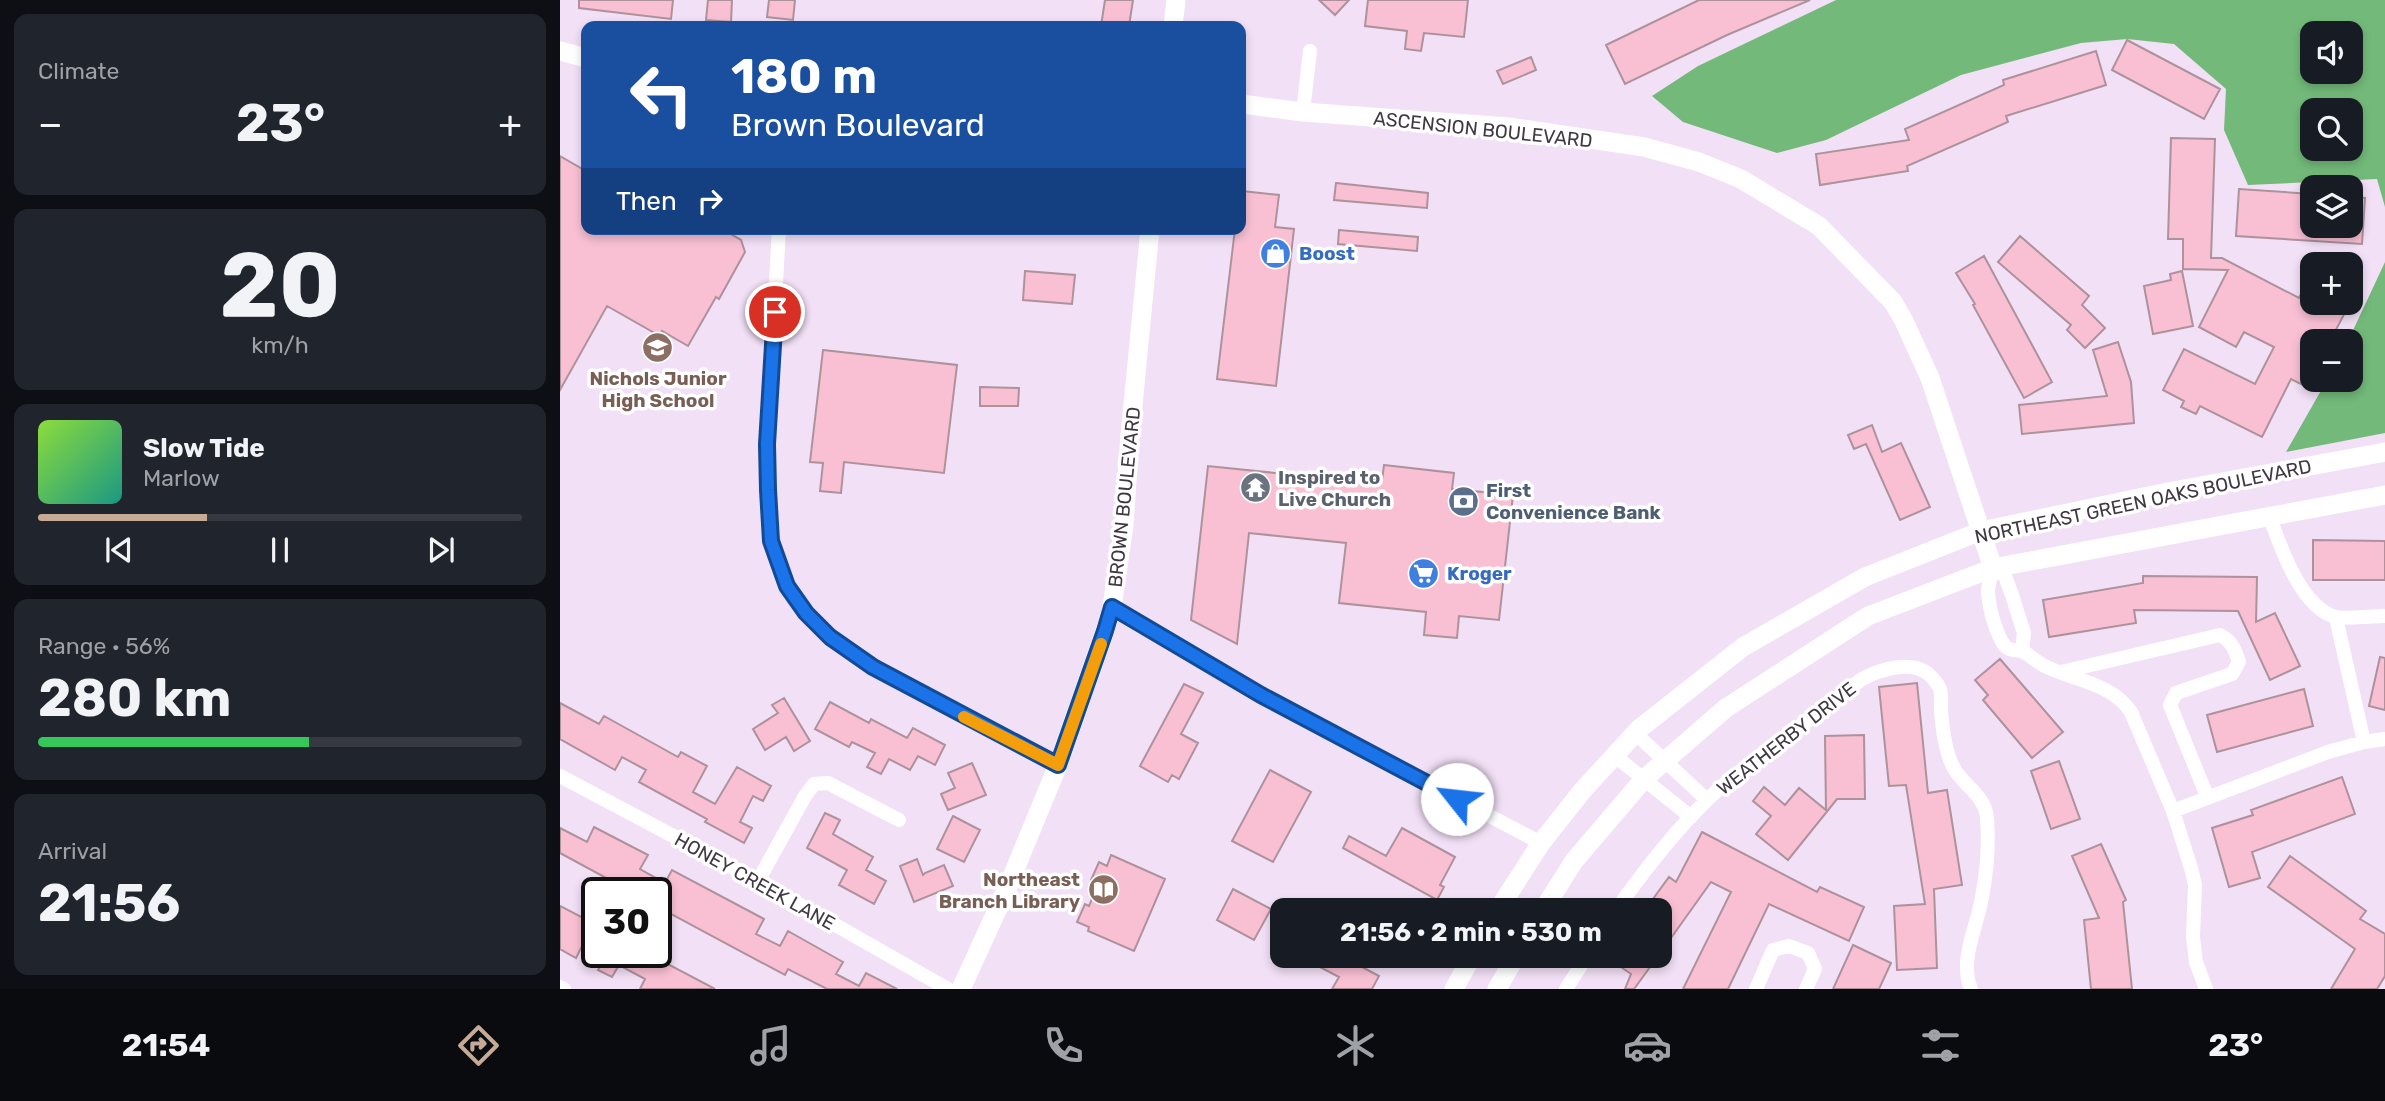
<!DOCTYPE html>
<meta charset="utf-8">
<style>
:root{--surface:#171b24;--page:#20242c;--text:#f1f3f6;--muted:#9ea1a6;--line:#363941;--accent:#c7aa96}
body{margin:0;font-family:Rubik,sans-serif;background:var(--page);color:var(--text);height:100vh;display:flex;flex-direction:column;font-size:26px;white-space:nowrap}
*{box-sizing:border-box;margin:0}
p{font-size:23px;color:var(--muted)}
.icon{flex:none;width:38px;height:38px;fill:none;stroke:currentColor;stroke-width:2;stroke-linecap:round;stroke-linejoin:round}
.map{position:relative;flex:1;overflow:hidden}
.details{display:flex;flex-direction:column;gap:14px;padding:14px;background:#0d0f14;width:560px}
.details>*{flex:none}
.guide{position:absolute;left:21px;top:21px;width:665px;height:214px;border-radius:14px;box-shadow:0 4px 10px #0003;background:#1a4fa0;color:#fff;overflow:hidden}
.tools{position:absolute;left:1740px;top:21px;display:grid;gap:14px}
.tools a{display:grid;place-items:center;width:63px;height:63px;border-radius:14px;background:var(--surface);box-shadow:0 4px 10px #0003;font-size:35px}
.speed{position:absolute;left:21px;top:877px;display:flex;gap:14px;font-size:35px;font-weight:700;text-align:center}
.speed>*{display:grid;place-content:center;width:91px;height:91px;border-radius:50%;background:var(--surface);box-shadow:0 4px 10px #0003;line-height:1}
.speed .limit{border:4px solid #111;border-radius:10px;background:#fff;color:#111}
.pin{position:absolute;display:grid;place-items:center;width:60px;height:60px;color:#fff;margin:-30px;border:4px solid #fff;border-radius:50%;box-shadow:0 2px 7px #0007}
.me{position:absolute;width:77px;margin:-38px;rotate:299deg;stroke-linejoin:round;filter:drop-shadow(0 0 5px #0008)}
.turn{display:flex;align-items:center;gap:24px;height:147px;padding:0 35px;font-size:32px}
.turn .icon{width:91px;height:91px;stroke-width:2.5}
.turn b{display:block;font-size:49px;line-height:60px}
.then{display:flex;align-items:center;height:66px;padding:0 35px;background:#0003;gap:14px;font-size:26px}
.big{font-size:52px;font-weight:700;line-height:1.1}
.details .tile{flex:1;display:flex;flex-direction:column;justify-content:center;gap:10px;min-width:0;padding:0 24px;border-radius:14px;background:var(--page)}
.details .dial{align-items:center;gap:0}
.dial b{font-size:91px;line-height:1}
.song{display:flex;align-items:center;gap:21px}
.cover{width:84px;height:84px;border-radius:10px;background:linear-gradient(135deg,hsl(90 70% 55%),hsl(170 70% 35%))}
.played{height:7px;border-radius:4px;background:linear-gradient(90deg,var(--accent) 35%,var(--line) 35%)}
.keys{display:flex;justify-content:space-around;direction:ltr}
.heat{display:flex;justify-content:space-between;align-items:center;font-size:38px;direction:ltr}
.charge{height:10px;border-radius:5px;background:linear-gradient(90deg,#34c759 56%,var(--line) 0)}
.trip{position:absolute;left:710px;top:898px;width:402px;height:70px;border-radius:14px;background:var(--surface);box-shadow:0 4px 10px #0003;font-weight:700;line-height:70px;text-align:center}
.menu{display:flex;height:112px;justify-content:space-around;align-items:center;background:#090b0e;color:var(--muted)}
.menu .icon{width:49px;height:49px}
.menu .active{color:var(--accent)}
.menu b{font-size:32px;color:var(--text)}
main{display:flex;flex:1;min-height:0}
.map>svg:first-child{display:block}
.forest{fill:#73ba7a;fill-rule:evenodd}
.building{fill:#f9c0d4;stroke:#ad929b;stroke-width:2}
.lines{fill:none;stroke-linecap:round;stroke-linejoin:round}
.street{stroke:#fff;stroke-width:14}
.secondary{stroke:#fff;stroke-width:19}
.route-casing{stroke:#114b97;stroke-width:18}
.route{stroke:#1a73e8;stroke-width:12}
.slow{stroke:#f59e0b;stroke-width:12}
.labels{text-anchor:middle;stroke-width:7;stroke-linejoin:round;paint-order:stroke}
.street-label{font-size:19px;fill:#403941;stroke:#fff}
.shop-label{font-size:19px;font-weight:bold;fill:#366cbe;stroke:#fff;text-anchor:start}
.education-label{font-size:19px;font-weight:bold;fill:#785e54;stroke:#fff}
.worship-label{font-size:19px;font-weight:bold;fill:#5b616d;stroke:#fff;text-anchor:start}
.service-label{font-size:19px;font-weight:bold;fill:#4e5e75;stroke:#fff;text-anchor:start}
</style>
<main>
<section class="details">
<div class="tile"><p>Climate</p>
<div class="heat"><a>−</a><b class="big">23°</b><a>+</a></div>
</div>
<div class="tile dial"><b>20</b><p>km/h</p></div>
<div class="tile">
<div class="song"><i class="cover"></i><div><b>Slow Tide</b><p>Marlow</p></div></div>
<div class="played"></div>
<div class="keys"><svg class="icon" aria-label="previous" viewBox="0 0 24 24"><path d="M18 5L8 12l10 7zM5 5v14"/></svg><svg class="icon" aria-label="pause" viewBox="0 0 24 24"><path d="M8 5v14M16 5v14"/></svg><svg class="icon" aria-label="next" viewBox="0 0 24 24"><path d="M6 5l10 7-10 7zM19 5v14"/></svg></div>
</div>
<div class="tile"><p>Range · 56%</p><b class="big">280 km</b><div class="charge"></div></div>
<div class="tile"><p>Arrival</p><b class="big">21:56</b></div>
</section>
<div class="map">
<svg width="1825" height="989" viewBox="0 0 1825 989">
<rect width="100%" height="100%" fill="#f2e0f6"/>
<!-- forest -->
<path class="forest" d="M1276 0H1825V207L1817 179 1688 185 1664 130 1666 89 1614 44 1567 39 1521 43 1401 75 1266 140 1217 153 1123 122 1092 96 1138 66ZM1752 33H1790V72H1752ZM1752 110H1790V149H1752Z
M1825 262V433L1726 452 1767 380H1790V341H1788Z"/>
<!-- building -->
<path class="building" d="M19 0H113L111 19 19 8Z
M148 0H172L171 22 146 20Z
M209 0H235L233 20 207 17Z
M545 0H573L569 26H541Z
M759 0H789L775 15Z
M808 0H908L904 37 864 33 861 51 845 49 847 31 805 26Z
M1139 0H1250L1167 35 1065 84 1046 45Z
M1567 40 1660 89 1644 119 1552 70Z
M1536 51 1546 85 1446 116 1448 122 1347 166 1348 171 1260 185 1256 154 1349 140 1345 129 1444 85 1443 80Z
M971 57 976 70 943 84 937 71Z
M1611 138 1655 139 1651 258H1662L1739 298 1752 272V303H1790L1770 341H1752V378L1747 387 1731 379 1702 437 1640 406 1636 414 1621 407 1624 401 1603 390 1624 349 1695 384 1714 347 1684 332 1676 347 1639 327 1668 270 1623 269V239H1608Z
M0 156 26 171V229H162L181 240 185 252 159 299 156 297 128 346 102 331 100 336 47 306 0 390Z
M776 183 868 193 867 208 774 200Z
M1679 189 1752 194V226H1790V197L1805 198 1802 244 1676 236Z
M682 191 719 195 715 227 734 229 716 386 657 379 675 229H681Z
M779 230 858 237 857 251 778 244Z
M1460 236 1529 296 1522 305 1545 328 1525 348 1507 330 1511 325 1438 262Z
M1424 256 1492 382 1464 398 1413 305 1415 304 1396 273Z
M465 271 515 275 512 304 463 300Z
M1622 271 1633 326 1593 334 1584 286 1611 280 1610 274Z
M1558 342 1571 382 1574 423 1462 434 1459 405 1547 396 1533 350Z
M263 350 397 365 384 473 284 462 281 493 260 491 263 463 250 462Z
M420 387 459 388 458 406H420Z
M1312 425 1322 452 1341 443 1370 507 1340 520 1306 444 1294 449 1288 435Z
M824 465 894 473 892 489 953 495 939 620 899 616 897 638 864 635 866 612 779 603 786 543 689 533 677 644 631 620 648 466 793 481V478L822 481Z
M1753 540 1825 541V580H1753Z
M1583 576 1697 577 1696 622 1715 613 1740 666 1710 680 1678 611 1574 610 1576 623 1489 637 1483 600 1583 583Z
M1820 657 1825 658V710L1809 706Z
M1440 659 1503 732 1472 758 1423 700 1428 695 1415 680Z
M1357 683 1368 793 1387 790 1402 885 1374 889 1377 968 1337 970 1334 906 1365 904 1346 785 1329 786 1319 687Z
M624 684 643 693 621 734 638 743 619 779 612 775 608 782 580 766Z
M1744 689 1753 726 1657 752 1647 715Z
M224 698 250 741 234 751 226 737 205 750 193 729 218 713 212 705Z
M270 702 309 723 311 719 347 738 353 728 385 745 375 765 358 756 350 770 329 759 321 774 307 767 315 753 292 742 289 747 255 729Z
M0 703 39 724 44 716 118 757 121 752 147 766 133 792 155 804 177 767 211 786 203 801 193 796 180 822 192 828 184 843 145 822 147 819 79 782 86 770 62 757 55 770 0 739Z
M1304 735 1305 799H1277L1228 860 1196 834 1211 816 1193 801 1204 787 1225 805 1239 788 1266 810 1265 736Z
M1499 761 1520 819 1491 829 1471 771Z
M412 763 426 795 388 810 381 794 395 788 388 773Z
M710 770 751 792 713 862 672 841Z
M1782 777 1795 814 1692 852 1700 878 1669 887 1652 828 1693 815 1691 810Z
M265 813 280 820 273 834 313 857 306 870 326 881 314 904 279 885 287 870 247 848Z
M393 816 420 830 404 862 377 849Z
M34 827 88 855 80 869 105 883 112 870 204 919 196 934 220 946 228 931 283 962 276 974 299 986 306 973 337 989H267L228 969 225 975 96 906V892H72L0 853V828L27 842Z
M842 828 895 857 880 885 884 887 877 900 783 848 789 836 826 856Z
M1142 832 1257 892 1260 887 1304 907 1289 941 1209 904 1168 989H1123L1171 892 1151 882 1101 952V910H1085L1109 877 1116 882Z
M1541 844 1566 900 1563 902 1572 989H1531L1524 920 1539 918 1512 856Z
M551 855 605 879 574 951 528 931 529 927 517 922 525 904 529 906 538 883 531 880 539 862 547 866Z
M1730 856 1806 911 1800 919 1825 934V976L1817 989H1771L1795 949 1708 887Z
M357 859 363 875 365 873 384 865 393 886 354 902 340 866Z
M673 889 711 909 694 940 657 920Z
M0 906 37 925V954L22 946 16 958 0 949Z
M1293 945 1331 963 1319 989H1273Z
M48 952H85L155 989H80L85 979 59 965 52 977 38 970Z
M739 956H808L802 967 819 976 812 989H772L779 977Z
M1045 956H1098L1074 989H1065L1071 974Z"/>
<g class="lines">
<!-- street -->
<path class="street" d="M743 112 750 51
M219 229 207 444 208 490 211 541 227 586 246 613 270 637 313 667 498 765
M1709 515C1720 546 1741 608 1776 617 1783 619 1814 616 1825 616
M552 607 701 695 981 843
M1776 618 1804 742
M1462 651 1464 633 1452 595 1445 576 1433 568C1426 591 1427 593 1432 616 1435 625 1438 638 1445 646 1450 652 1458 649 1464 652 1472 657 1479 664 1487 667 1516 681 1553 684 1571 712L1613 811 1631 868 1635 885 1633 937 1636 962 1646 989
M1501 672 1660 635C1672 641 1675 650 1679 662L1672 674 1616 693 1610 705 1647 796
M1075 733 1147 800
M1055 756 1131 817
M0 776 198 881 388 989
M1613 811 1768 752 1804 742 1825 739
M198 881 245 796 254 784 268 783 339 820
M1056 910C1083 872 1113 833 1147 800 1184 765 1227 736 1268 706 1281 697 1292 684 1306 677 1322 669 1350 661 1367 673 1371 676 1378 684 1380 689 1382 695 1381 704 1381 710 1382 726 1384 742 1389 757 1397 784 1425 792 1427 818 1429 844 1427 871 1422 897 1417 928 1399 959 1411 989
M1009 956 1022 963
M0 987 4 989
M1006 989 1027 956
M1196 989 1213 950 1229 946 1248 953 1255 969 1246 989"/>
<!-- secondary -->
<path class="secondary" d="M613 26 616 0
M0 51 26 58
M681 104 743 112 949 127 1084 147 1139 162 1181 179 1259 226 1333 302 1344 321 1370 378 1433 568
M938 910 981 843 1023 790 1079 729 1183 647 1305 577 1421 531 1608 492 1825 452
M983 910 1014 861 1084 779 1166 708 1308 616 1433 568 1825 495
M401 989 449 884 498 765 545 631 552 607 564 525 570 436 590 229
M894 989 912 956
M937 989 956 956"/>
</g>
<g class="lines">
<defs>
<path id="route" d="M215 312 207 444 208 490 211 541 227 586 246 613 270 637 313 667 498 765 545 631 552 607 701 695 897 799"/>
</defs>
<!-- route casing -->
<use href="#route" class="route-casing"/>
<!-- route -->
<use href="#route" class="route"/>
<!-- slow -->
<path class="slow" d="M404 717 498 765 541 644"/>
</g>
<!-- icons -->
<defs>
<symbol id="shop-disc" viewBox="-11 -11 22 22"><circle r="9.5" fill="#3f7fe0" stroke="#fff"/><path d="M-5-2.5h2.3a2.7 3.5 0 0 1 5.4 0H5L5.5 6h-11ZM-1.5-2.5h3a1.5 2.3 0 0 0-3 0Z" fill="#fff"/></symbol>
<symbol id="school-disc" viewBox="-11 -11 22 22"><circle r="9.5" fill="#8d6e63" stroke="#fff"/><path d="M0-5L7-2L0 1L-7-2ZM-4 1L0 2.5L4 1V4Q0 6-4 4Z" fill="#fff"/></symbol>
<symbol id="temple-disc" viewBox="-11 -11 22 22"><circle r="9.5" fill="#6b7280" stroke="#fff"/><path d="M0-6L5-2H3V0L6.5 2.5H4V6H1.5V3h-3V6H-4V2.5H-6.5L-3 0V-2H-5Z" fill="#fff"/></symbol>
<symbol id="bank-disc" viewBox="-11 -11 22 22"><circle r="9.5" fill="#5c6f8a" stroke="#fff"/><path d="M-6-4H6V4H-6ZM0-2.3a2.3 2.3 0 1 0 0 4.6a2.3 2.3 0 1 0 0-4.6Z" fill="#fff"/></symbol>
<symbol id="supermarket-disc" viewBox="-11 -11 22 22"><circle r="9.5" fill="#3f7fe0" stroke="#fff"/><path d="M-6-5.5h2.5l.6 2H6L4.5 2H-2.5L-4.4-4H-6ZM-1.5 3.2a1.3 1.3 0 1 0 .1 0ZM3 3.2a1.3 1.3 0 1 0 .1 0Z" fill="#fff"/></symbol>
<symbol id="library-disc" viewBox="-11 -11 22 22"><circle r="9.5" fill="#8d6e63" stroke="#fff"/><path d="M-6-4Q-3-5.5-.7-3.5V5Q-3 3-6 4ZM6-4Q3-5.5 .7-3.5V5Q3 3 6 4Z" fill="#fff"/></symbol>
</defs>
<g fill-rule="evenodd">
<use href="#shop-disc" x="698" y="236" width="35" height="35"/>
<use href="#school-disc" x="80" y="330" width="35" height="35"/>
<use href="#temple-disc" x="678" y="470" width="35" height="35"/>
<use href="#bank-disc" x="886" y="484" width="35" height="35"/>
<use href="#supermarket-disc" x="846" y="556" width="35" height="35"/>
<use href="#library-disc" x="526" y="872" width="35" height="35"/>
</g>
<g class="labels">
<!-- street labels -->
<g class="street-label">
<text transform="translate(923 129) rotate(6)" y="7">ASCENSION BOULEVARD</text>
<text transform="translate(564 497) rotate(-84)" y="7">BROWN BOULEVARD</text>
<text transform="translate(1583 501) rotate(-12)" y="7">NORTHEAST GREEN OAKS BOULEVARD</text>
<text transform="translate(1226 738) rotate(-38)" y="7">WEATHERBY DRIVE</text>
<text transform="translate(195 881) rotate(29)" y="7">HONEY CREEK LANE</text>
</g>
<!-- shop labels -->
<g class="shop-label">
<text x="739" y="260">Boost</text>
<text x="887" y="580">Kroger</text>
</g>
<!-- education labels -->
<g class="education-label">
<text x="98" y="385">Nichols Junior<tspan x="98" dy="22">High School</tspan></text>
<text x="520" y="886" text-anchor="end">Northeast<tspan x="520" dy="22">Branch Library</tspan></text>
</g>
<!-- worship labels -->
<g class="worship-label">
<text x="718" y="484">Inspired to<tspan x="718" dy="22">Live Church</tspan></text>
</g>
<!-- service labels -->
<g class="service-label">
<text x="926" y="497">First<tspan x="926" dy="22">Convenience Bank</tspan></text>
</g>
</g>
</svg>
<div class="tools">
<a><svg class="icon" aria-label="sound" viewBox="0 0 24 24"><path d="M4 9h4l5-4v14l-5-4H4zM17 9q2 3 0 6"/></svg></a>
<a><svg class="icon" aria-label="search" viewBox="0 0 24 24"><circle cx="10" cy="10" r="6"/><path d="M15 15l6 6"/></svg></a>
<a><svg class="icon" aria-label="layers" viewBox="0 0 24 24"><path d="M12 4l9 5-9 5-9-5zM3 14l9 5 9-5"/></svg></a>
<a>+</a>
<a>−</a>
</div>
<div class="speed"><div class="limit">30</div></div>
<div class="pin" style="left:215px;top:312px;background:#d93025"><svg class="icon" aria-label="arrive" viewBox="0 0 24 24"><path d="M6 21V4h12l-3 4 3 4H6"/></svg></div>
<svg class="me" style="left:897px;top:799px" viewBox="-20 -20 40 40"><circle r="19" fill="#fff"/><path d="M0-13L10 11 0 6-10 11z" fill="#1a73e8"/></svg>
<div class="trip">21:56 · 2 min · 530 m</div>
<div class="guide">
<div class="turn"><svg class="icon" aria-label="left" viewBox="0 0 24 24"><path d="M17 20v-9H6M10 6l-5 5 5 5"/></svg><div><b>180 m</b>Brown Boulevard</div></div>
<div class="then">Then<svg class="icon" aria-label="right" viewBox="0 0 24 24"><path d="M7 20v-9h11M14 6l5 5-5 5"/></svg></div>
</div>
</div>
</main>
<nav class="menu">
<b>21:54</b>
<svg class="icon active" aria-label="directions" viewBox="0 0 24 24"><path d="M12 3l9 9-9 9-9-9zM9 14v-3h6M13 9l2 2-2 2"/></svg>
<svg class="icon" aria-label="music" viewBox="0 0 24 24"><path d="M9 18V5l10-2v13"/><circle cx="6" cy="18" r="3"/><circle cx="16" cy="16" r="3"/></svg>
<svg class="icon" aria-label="phone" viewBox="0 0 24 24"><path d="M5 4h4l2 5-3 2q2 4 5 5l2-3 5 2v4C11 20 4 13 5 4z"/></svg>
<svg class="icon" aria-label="climate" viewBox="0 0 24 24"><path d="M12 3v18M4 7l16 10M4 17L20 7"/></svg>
<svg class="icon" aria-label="car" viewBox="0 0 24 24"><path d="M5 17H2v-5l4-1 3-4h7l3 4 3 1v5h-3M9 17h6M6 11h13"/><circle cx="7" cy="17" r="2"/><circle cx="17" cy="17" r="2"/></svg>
<svg class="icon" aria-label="filters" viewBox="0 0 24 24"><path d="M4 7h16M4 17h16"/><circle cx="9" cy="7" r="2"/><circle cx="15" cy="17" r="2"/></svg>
<b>23°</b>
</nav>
